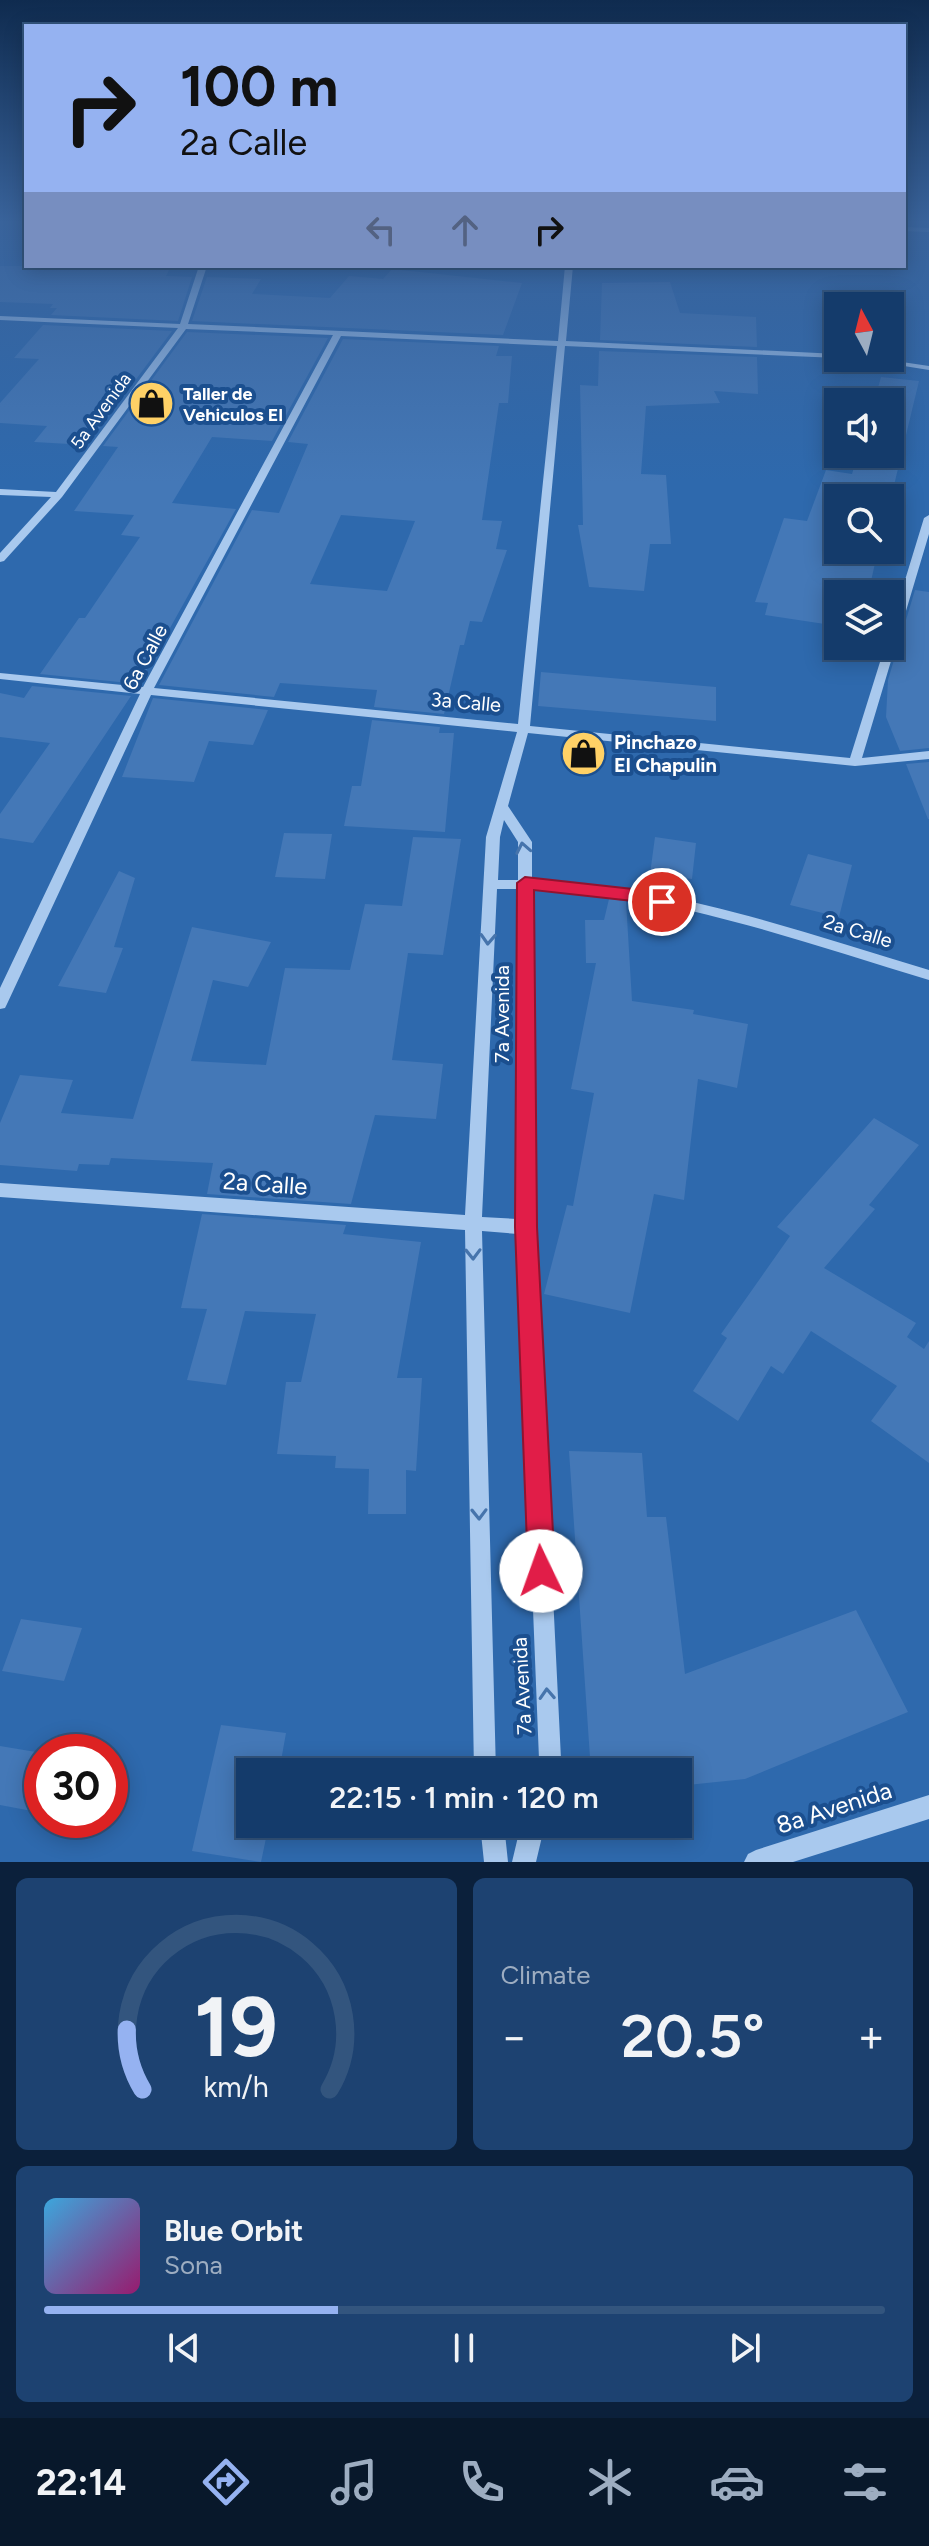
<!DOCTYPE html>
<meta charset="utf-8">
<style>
:root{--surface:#143b6b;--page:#1d4271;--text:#f1f3f6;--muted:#9dadc1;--line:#33557e;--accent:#95b2f1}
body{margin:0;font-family:Figtree,sans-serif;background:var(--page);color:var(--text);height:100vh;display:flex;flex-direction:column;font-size:30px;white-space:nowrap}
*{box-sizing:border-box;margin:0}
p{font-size:26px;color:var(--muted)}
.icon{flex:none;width:44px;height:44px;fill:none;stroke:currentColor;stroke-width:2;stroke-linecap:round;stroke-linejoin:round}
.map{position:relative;height:1862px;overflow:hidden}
.side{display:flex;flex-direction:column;gap:16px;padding:16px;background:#0b203b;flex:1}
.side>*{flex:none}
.banner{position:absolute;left:24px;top:24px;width:882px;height:244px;border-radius:0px;box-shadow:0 4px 20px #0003,0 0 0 2px var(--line);background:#95b2f1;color:#111;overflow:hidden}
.needle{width:52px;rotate:353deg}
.buttons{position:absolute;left:824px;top:292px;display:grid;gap:16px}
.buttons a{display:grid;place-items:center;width:80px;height:80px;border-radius:0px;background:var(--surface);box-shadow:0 4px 20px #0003,0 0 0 2px var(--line);font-size:40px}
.speed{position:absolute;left:24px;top:1734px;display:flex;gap:16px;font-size:40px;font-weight:700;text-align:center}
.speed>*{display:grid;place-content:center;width:104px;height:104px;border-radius:50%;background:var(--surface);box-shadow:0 4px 20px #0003,0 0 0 2px var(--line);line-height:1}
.speed .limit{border:12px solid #d22;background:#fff;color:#111}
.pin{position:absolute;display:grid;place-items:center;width:68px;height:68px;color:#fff;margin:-34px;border:4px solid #fff;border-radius:50%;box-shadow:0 2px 8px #0007}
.me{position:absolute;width:88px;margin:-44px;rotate:357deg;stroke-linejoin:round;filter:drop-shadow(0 0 6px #0008)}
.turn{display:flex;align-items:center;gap:28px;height:168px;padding:0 24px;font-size:36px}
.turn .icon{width:104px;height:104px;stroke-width:2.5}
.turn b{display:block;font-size:56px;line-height:68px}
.lanes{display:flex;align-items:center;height:76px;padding:0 24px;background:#0003;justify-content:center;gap:40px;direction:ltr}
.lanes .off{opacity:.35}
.big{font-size:60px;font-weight:600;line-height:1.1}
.side .tile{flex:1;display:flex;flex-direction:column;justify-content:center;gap:12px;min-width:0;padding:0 28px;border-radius:12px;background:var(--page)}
.side .dial{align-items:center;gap:0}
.dial svg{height:208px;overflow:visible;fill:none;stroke:var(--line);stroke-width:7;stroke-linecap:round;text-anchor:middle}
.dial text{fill:var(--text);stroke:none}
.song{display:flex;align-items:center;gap:24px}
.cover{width:96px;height:96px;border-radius:12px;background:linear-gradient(135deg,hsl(200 70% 55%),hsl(320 70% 35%))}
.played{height:8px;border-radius:4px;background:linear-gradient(90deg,var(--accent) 35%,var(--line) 35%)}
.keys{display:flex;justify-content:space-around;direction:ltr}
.heat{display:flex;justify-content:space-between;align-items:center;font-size:44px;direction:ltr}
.side .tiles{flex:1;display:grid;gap:16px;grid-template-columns:1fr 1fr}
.tile:last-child{grid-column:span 2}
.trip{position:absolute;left:236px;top:1758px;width:456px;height:80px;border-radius:0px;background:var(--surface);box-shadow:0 4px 20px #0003,0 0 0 2px var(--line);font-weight:600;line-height:80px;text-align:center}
.dock{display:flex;height:128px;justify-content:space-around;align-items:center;background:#08182b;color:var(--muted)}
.dock .icon{width:56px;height:56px}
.dock .on{color:var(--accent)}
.dock b{font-size:36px;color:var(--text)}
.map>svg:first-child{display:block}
.green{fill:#2e69ad;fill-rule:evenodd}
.building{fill:#4478b7;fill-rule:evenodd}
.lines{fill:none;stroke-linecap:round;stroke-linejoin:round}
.minor{fill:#a9c9ee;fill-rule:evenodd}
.oneway{stroke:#4674ac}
.route{fill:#e11d48;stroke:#92132f;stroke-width:2}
.labels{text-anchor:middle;stroke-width:8;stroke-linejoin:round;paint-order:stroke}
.far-poi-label{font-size:18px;font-weight:bold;fill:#fff;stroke:#1b4f8f;text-anchor:start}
.far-street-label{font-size:18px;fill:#fff;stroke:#1b4f8f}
.street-label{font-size:20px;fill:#fff;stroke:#1b4f8f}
.poi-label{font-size:20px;font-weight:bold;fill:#fff;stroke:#1b4f8f;text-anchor:start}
.near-street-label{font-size:24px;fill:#fff;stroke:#1b4f8f}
</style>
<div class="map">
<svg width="929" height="1862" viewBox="0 0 929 1862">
<rect width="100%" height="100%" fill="#1b4f8f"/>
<!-- green -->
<path class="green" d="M0 222H26V266H904V222H929V1862H0ZM838 306H890V358H838ZM838 402H890V454H838ZM838 498H890V550H838ZM838 594H890V646H838ZM42 1752H110V1820H42ZM250 1772H678V1824H250Z"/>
<!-- building -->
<path class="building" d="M0 266H171L166 276 192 277 178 321 51 315 57 308H50L53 304 0 302Z
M392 269 522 283 503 335 192 321 207 277 261 279 252 294 330 298 349 276 383 279Z
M670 282 680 313 756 317 757 347 600 340 602 283Z
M43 325 172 331 87 445 34 442 47 426 0 423V403L39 359 14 358Z
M187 332 328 338 272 441 212 437 172 503 236 509 139 684 40 674 79 618H85L140 537 121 535 134 515 74 511 118 447 103 446Z
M343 339 499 346 496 356H512L508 403H499L482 520 502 521 496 549 507 550 482 622 470 621 464 645H460L444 714 374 707 377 690 280 683 274 697 159 685 252 510 279 513 308 444 288 442ZM341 515 415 521 387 591 310 584Z
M599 351 757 357 758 394 714 391 720 403 646 406 641 474 666 475 671 544H650L644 591 589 587 578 525H583L580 385 598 386Z
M881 377 919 381 890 502V498H838V550H878L871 581 900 587 890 619V594H838V626L765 615 768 603 755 602 784 518 807 521 826 470 852 474 858 454H890V402H874Z
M915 590 929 592V748L900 751 886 717 888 680Z
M541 672 716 687V721L538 706Z
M32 686 131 696 33 843 0 838V814L50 743 0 737V693L24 698Z
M153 698 268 710 253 745 209 741 194 782 122 777Z
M372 720 440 727 439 733H454L445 832 344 826 352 786H361Z
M929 762V819H928L906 764Z
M284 833 332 834 325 879 275 877Z
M413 837 461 839 443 955 408 953 392 1060 443 1064 436 1119 375 1115 351 1204 207 1194 213 1163 111 1158 109 1165 79 1164 77 1171 0 1165V1123L20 1075 73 1080 61 1113 133 1119 192 927 271 942 248 987 213 980 191 1061 266 1065 285 968 350 970 365 904 402 906Z
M655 837 696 843 692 879 650 874Z
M808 854 852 865 839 917 790 905Z
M119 871 135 878 114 947 123 948 106 993 58 986Z
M609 899 626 901 632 1001 694 1010 693 1014 748 1024 737 1088 698 1079 684 1200 654 1194 630 1313 544 1294 567 1205 573 1206 594 1093 571 1089 596 963H586L585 920H604Z
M874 1118 919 1145 869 1205 875 1209 824 1268 916 1323 907 1337 924 1349 929 1341V1463L871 1421 897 1386 811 1331 783 1374 771 1366 738 1421 693 1391 727 1338 721 1334 790 1236 777 1227Z
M202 1214 346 1225 343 1234 421 1242 397 1378H422L416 1471 406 1470V1514H368L369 1469 335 1468 336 1456 277 1454 286 1382H301L316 1314 245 1311 226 1385 187 1380 207 1309 181 1308Z
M569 1451 642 1453 647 1517H666L685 1674 856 1610 908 1712 745 1779 678 1786V1772H591Z
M21 1619 82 1628 64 1681 2 1671Z
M221 1725 286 1733 279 1772H250V1824H269L261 1862 192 1851Z
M0 1746 42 1753V1783L32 1811 0 1805Z"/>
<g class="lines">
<!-- minor -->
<path class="minor" d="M904 227 929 228V232L904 231Z
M199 266H207L188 324 558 341 565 266H573L566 341 838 354V358L565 346 530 726 850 758 885 646H890V629L924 518 929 515V534L862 758 929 751V759L855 766 528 733 508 806 532 842V880C665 883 802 932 929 970V980C802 942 666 892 532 889L535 1227 561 1759 557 1772H535L539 1759 518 1234 482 1231 496 1772H474L465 1230 0 1197V1183L465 1215 486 837 517 732 151 695 7 1004 5 1008 0 1009V988L140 694 0 679V673L143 687 333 335 186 329 62 497 4 561 0 562V553L51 497 0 495V489L56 492 178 328 0 320V316L180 324ZM341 336 557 346 518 724 154 688ZM504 820 518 842V880H498L500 837ZM497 889H518L517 1219 482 1217Z
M854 358H875L929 366V370Z
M929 1795V1819L793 1862H744L748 1854 756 1850Z
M480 1824H504L508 1862H484Z
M521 1824H545L536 1862H512Z"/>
</g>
<!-- one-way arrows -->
<defs><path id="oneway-chevron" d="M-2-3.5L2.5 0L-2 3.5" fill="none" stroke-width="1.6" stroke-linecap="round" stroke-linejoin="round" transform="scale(2)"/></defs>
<g class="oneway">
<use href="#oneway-chevron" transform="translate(523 848) rotate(-101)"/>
<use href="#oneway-chevron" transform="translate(488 939) rotate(93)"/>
<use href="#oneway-chevron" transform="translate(473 1254) rotate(89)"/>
<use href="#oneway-chevron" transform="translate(479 1514) rotate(89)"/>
<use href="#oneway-chevron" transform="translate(547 1694) rotate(-93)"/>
</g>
<!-- sky -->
<linearGradient id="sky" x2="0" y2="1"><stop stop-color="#0f2b4f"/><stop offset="0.46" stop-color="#39639b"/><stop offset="1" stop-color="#39639b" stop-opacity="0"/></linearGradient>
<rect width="929" height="482" fill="url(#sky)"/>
<!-- route -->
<path class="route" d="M525 877 633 889 668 898 671 902 662 908 633 901 534 890 537 1227 555 1571 551 1581 541 1585 532 1581 528 1571 515 1227 517 883Z"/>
<!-- icons -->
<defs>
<symbol id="shop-disc" viewBox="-11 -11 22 22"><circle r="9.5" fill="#ffd166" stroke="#1b4f8f"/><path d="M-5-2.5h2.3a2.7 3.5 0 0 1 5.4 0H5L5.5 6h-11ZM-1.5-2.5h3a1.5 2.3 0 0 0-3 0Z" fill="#111"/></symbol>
</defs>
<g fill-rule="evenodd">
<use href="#shop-disc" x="126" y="378" width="51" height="51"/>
<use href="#shop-disc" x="558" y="728" width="51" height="51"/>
</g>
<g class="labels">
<!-- far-poi labels -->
<g class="far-poi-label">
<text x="183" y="400">Taller de<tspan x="183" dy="21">Vehiculos El</tspan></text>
</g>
<!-- far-street labels -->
<g class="far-street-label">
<text transform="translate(101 411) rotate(-54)" y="6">5a Avenida</text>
</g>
<!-- street labels -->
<g class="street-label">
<text transform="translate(145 657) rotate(-62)" y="7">6a Calle</text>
<text transform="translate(466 702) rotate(5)" y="7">3a Calle</text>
<text transform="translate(858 931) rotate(17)" y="7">2a Calle</text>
<text transform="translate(502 1014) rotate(-90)" y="7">7a Avenida</text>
<text transform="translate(522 1686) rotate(-93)" y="7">7a Avenida</text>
</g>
<!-- poi labels -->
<g class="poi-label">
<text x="614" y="749">Pinchazo<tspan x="614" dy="23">El Chapulin</tspan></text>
</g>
<!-- near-street labels -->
<g class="near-street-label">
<text transform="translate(265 1184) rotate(4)" y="8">2a Calle</text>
<text transform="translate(834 1808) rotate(-18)" y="8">8a Avenida</text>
</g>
</g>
</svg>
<div class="buttons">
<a><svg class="needle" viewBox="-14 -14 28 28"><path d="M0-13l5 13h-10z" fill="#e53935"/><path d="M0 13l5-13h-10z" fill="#9dadc1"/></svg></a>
<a><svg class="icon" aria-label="sound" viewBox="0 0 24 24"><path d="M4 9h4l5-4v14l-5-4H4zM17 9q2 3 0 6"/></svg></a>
<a><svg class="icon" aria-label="search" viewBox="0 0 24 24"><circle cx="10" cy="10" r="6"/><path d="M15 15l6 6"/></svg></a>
<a><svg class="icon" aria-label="layers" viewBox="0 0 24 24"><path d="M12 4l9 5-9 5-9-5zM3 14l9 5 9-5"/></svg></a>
</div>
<div class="speed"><div class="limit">30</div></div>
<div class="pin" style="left:662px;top:902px;background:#d93025"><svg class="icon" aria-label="arrive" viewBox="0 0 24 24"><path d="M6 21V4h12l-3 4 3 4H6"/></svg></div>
<svg class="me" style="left:541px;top:1571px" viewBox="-20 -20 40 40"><circle r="19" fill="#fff"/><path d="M0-13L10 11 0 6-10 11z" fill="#e11d48"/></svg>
<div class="trip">22:15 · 1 min · 120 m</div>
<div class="banner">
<div class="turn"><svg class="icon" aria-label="right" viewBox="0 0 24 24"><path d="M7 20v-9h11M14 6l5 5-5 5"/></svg><div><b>100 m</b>2a Calle</div></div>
<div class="lanes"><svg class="icon off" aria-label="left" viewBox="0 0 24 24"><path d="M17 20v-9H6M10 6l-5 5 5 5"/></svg><svg class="icon off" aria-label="ahead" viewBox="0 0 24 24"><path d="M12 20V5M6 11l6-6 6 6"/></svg><svg class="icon" aria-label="right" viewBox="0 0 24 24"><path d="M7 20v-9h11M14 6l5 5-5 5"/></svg></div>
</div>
</div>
<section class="side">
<div class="tiles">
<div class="tile dial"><svg viewBox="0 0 100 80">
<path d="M14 69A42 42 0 1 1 86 69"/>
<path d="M14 69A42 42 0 0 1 8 46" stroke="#95b2f1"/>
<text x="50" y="56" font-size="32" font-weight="700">19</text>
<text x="50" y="72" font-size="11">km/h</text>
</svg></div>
<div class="tile"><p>Climate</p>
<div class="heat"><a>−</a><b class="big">20.5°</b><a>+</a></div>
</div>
<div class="tile">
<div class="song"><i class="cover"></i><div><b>Blue Orbit</b><p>Sona</p></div></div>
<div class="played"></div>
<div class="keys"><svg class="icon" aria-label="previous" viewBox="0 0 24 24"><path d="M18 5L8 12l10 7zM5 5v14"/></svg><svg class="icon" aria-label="pause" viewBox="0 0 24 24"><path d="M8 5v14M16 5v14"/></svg><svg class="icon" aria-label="next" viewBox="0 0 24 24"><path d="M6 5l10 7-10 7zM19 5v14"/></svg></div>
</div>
</div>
</section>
<nav class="dock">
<b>22:14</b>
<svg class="icon on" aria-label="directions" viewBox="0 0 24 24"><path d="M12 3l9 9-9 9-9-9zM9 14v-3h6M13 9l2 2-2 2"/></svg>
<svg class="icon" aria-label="music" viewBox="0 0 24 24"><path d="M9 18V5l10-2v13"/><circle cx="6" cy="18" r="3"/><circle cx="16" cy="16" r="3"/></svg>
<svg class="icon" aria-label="phone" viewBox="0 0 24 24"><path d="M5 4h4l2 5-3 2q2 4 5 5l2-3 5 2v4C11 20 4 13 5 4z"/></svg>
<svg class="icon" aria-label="climate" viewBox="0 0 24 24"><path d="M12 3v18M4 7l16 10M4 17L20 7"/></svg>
<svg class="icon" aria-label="car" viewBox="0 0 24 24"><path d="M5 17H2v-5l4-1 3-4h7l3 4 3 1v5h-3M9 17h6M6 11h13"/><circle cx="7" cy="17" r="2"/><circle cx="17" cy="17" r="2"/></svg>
<svg class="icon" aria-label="filters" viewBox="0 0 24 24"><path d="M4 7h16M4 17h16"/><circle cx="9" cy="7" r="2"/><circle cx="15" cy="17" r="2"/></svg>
</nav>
